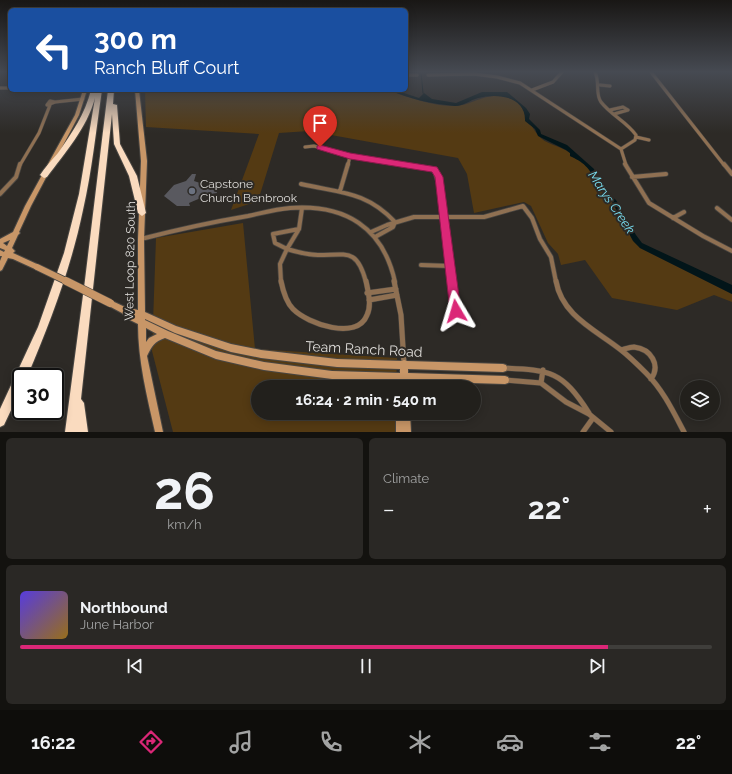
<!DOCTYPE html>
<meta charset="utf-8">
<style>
:root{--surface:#22201c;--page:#2a2825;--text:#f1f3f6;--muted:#a2a3a3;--line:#3f3e3b;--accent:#db2777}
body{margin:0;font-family:Raleway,sans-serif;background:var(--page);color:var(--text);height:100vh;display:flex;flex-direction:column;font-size:15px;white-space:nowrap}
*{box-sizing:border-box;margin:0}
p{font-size:13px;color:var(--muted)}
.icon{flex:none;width:22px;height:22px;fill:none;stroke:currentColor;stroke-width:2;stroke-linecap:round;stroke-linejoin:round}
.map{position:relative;height:432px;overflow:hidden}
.sheet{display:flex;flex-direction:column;gap:6px;padding:6px;background:#13120f;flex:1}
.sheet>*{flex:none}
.guide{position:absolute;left:8px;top:8px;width:400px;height:84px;border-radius:6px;box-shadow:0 2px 10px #0003,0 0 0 1px var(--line);background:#1a4fa0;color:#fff;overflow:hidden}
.tools{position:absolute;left:680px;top:380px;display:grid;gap:8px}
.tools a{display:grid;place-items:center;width:40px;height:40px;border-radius:50%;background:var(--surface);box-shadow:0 2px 10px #0003,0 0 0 1px var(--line);font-size:20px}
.speed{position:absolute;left:12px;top:368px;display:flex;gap:8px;font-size:20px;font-weight:700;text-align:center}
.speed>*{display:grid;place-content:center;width:52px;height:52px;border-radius:50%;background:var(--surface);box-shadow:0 2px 10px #0003,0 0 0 1px var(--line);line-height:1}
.speed .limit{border:2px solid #111;border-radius:6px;background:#fff;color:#111}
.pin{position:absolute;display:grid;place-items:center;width:34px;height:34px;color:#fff;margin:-41px -17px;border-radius:50% 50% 50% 0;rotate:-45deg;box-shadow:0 0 4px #0007}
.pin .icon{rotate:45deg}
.me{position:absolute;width:44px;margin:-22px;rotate:353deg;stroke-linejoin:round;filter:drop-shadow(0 0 3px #0008)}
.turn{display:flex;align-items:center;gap:14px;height:84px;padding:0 20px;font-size:18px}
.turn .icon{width:52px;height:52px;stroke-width:2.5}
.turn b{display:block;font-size:28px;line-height:34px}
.big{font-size:30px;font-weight:700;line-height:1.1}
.sheet .tile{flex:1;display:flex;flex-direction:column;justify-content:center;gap:6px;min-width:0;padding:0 14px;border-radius:6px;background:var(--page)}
.sheet .dial{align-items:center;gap:0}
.dial b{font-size:52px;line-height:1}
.song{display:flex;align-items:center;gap:12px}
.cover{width:48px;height:48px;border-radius:6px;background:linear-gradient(135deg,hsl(250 70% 55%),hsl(40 70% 35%))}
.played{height:4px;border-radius:2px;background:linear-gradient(90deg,var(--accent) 85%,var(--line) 85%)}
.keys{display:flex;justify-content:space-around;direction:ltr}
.heat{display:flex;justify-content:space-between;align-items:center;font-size:22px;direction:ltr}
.sheet .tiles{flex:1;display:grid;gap:6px;grid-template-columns:1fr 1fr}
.tile:last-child{grid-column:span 2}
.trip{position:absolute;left:251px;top:380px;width:230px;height:40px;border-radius:20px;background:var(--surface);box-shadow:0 2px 10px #0003,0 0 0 1px var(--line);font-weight:700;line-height:40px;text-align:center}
.tabs{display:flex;height:64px;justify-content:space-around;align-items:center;background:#0e0d0b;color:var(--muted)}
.tabs .icon{width:28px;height:28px}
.tabs .on{color:var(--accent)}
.tabs b{font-size:18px;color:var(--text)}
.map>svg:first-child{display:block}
.green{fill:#543a13}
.water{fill:#021519}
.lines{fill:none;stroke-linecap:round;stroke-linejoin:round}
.stream{stroke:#021519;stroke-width:1}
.building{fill:#59595f}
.street-far2-casing{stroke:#494642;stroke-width:4}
.street-far1-casing{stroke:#494642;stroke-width:5.5}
.street-casing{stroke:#494642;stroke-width:6}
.secondary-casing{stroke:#494642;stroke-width:2}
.highway-casing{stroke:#494642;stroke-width:2}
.street-far2{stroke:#8f7052;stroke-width:3}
.street-far1{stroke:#8f7052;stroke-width:4}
.street{stroke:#8f7052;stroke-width:5}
.secondary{fill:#c89667;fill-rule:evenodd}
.highway{fill:#fadbbf;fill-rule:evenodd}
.secondary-bridge-far1-casing{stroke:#494642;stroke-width:8;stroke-linecap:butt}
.secondary-bridge-casing{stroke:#494642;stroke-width:9;stroke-linecap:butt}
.secondary-bridge-far1{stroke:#c89667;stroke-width:6}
.secondary-bridge{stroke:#c89667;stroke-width:8}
.route{fill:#db2777;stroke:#8e194d}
.worship-dot{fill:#6b7280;stroke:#2d2a26;stroke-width:1.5}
.labels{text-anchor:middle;stroke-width:4;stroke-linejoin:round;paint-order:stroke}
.poi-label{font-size:12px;fill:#dddbd8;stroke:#2d2a26;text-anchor:start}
.street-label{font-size:12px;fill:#dddbd8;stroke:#2d2a26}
.water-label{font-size:13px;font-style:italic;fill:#79def1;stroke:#2d2a26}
.near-street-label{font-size:14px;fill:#dddbd8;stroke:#2d2a26}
</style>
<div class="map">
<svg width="732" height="432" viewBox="0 0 732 432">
<rect width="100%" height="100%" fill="#2d2a26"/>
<!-- green -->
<path class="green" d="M145 90H389C409 98 432 106 455 106 471 106 489 90 509 98 526 104 527 122 538 135 544 144 561 146 570 153V156L580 160 591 171 605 195 611 200 621 218 640 248 732 294V302L714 295 677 310 612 298 585 260 561 265 558 254 548 243 531 206 524 202 474 213 467 174 458 158 309 131 279 133 258 201 231 210 259 134 146 127Z
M243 223 255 349 397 358 396 387H258V413H395V432H173L152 351 156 238Z"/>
<!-- water -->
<path class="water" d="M389 90H395L419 98 424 93 432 99 456 103 482 92H507L526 108 530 114 529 119 540 130 541 134 567 145 594 169 597 181 608 194 616 200 636 235 642 243 732 285V294L640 248 633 241 611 200 593 181C593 169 581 161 570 156V153L566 150 538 136 535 129 525 121C526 96 497 93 478 98 470 100 464 106 455 106 432 104 410 99 389 90Z"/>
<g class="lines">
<!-- stream -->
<path class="stream" d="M421 72 423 93"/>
</g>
<!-- building -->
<path class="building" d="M192 174H196L194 181 200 183 203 188 210 184 215 187 217 193 210 194 189 203 190 206H177L164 196 174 185 186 181Z"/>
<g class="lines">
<defs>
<path id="street-far2" d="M595 72C600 82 595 94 601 102 611 115 627 122 636 135L635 140 621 149
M651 72 724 165
M406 75H417
M428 75 474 74 497 77 520 83 621 149
M600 85 610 86
M0 88H10
M532 90 553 82 562 72
M50 101 55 102 47 105Z
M55 102 83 99
M610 110 623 107 628 110 614 114
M636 137 649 140
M305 147 314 146 350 156 405 165
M621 149 626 165
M20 165 39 133 50 105
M348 165 350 156"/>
<path id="street-far1" d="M398 164 434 169 442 194 452 282
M625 164 649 203 703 236 732 251
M724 164 732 174
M632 177 666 174
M301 184C340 193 366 191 395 222
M340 191 348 164
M0 194 16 177 20 164
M717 208 732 220
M673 218 684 212
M299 229 302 208
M371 232 387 225 414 217H484L523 206 532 218 540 239 551 257 556 282
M375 237 393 227 395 222
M141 239C176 230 212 222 248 216 262 213 276 209 290 208 345 204 383 227 395 282
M287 249C297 252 307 255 318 255 347 255 357 248 366 282
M287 249 275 243 273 234 299 229
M287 249 299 229
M421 265 450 266
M281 282 280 264 287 249"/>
<path id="street" d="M281 281C283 291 286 302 293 309 308 324 357 341 367 315 372 305 368 291 366 281
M394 281 401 315 404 364
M556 281C562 316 596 330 621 350 630 357 638 365 646 373 663 390 673 411 684 432
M367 293 396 289
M369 300 397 295
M452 321 455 311 452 281
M621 350C625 349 630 347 634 347 651 349 661 365 651 379
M503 368C551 370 562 371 589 413
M505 380 541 383 566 402 589 414 611 432
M541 383 543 370
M583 432 593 418"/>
<path id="secondary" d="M83 90H87L79 115 31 206 19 232 20 233 18 235 12 248 15 251 13 253 39 265 40 267 39 269 37 270 13 259 8 258 2 270 0 271V261L2 256H0V250L4 252 5 250 0 248V239L13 232 25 206 75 115ZM10 240 7 246 3 243Z
M135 90H139L147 161 144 239 145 312 176 326 231 344 261 350 337 359 402 361 404 360 407 361 503 364 506 365 507 368 506 371 503 372 408 369V373L505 376 508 377 509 380 508 383 505 384 408 381V387H400V381L332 379 264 370 216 359 165 338C154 342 152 346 147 356L163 432H155C147 396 138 361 138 324L128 319 122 313 107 305 106 303 107 301 110 300 125 307 138 310V239L141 161ZM145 319 175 333 231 352 261 358 337 367 400 369V373L332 371 264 362 216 351 168 331 145 320ZM146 328 157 334 149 338 146 342Z
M396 413H410L411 432H396Z"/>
<path id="highway" d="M91 90H102C96 130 92 171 83 210 71 268 50 323 27 377H21V389L4 425 0 427V409L38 327 64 253 79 194 95 98C87 128 65 153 47 177L44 178 40 175C45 167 52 160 58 153 72 133 85 114 91 90Z
M108 90H114L113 104 117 105 120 144 137 176 146 213 142 216 138 213 129 176 114 144 112 114 81 399 84 403 88 432H65L85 280Z"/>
</defs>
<!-- street-far2 casing -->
<use href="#street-far2" class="street-far2-casing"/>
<!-- street-far1 casing -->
<use href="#street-far1" class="street-far1-casing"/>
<!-- street casing -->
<use href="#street" class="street-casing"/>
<!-- secondary casing -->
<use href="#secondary" class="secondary-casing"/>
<!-- highway casing -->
<use href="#highway" class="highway-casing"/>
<!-- street-far2 -->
<use href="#street-far2" class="street-far2"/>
<!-- street-far1 -->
<use href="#street-far1" class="street-far1"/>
<!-- street -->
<use href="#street" class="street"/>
<!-- secondary -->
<use href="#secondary" class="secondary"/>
<!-- highway -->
<use href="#highway" class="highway"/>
<defs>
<path id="secondary-bridge-far1" d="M37 267 68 282"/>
<path id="secondary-bridge" d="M66 281 110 303"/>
</defs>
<!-- secondary-bridge-far1 casing -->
<use href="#secondary-bridge-far1" class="secondary-bridge-far1-casing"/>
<!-- secondary-bridge casing -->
<use href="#secondary-bridge" class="secondary-bridge-casing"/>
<!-- secondary-bridge-far1 -->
<use href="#secondary-bridge-far1" class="secondary-bridge-far1"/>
<!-- secondary-bridge -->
<use href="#secondary-bridge" class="secondary-bridge"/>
</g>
<!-- sky -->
<linearGradient id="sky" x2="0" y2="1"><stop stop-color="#191715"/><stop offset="0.54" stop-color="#464a52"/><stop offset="1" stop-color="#464a52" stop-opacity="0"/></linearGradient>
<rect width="732" height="133" fill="url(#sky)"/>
<!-- route -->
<path class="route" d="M320 145 350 153 437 167 443 177 461 311 459 314 456 316 452 314 450 311 435 177 432 172 350 159 317 149V146Z"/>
<!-- markers -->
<circle class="worship-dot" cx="192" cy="191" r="4"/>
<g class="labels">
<!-- poi labels -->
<g class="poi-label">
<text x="200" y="188">Capstone<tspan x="200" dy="14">Church Benbrook</tspan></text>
</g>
<!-- street labels -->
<g class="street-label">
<text transform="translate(130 261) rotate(-89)" y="4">West Loop 820 South</text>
</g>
<!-- water labels -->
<g class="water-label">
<text transform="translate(612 202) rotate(56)" y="5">Marys Creek</text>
</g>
<!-- near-street labels -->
<g class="near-street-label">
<text transform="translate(364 349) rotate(3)" y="5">Team Ranch Road</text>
</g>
</g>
</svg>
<div class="tools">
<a><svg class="icon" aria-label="layers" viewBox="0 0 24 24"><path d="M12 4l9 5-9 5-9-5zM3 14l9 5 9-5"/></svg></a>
</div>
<div class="speed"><div class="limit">30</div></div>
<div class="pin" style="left:320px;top:147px;background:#d93025"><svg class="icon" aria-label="arrive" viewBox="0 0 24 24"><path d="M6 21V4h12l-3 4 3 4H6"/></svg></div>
<svg class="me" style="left:456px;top:311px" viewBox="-20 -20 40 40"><path d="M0-17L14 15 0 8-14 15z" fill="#db2777" stroke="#fff" stroke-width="4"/></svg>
<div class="trip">16:24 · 2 min · 540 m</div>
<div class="guide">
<div class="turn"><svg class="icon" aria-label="left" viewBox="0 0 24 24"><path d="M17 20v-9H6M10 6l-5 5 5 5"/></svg><div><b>300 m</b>Ranch Bluff Court</div></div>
</div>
</div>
<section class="sheet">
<div class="tiles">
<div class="tile dial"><b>26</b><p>km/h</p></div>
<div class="tile"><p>Climate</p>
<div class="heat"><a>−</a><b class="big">22°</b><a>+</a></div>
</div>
<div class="tile">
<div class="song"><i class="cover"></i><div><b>Northbound</b><p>June Harbor</p></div></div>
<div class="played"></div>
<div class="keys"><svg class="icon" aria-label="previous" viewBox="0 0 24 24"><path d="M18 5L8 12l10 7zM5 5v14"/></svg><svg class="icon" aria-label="pause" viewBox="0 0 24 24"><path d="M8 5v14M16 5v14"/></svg><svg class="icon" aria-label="next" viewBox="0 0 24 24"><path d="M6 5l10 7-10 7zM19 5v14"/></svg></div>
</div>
</div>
</section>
<nav class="tabs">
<b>16:22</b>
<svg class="icon on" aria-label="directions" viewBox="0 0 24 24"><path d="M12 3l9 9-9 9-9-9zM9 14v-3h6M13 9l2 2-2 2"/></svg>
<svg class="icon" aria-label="music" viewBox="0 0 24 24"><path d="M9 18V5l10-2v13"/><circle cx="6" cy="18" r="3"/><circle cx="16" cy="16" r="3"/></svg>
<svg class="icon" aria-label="phone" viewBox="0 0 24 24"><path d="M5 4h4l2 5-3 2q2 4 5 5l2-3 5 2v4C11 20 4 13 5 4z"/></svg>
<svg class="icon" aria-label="climate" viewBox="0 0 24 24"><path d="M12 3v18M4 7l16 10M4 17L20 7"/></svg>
<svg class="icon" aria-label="car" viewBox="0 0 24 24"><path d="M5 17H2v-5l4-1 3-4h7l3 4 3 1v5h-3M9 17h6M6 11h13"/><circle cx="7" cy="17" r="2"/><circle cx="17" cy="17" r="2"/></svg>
<svg class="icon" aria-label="filters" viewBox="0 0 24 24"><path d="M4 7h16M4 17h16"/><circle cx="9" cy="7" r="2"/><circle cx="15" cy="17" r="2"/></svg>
<b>22°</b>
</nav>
